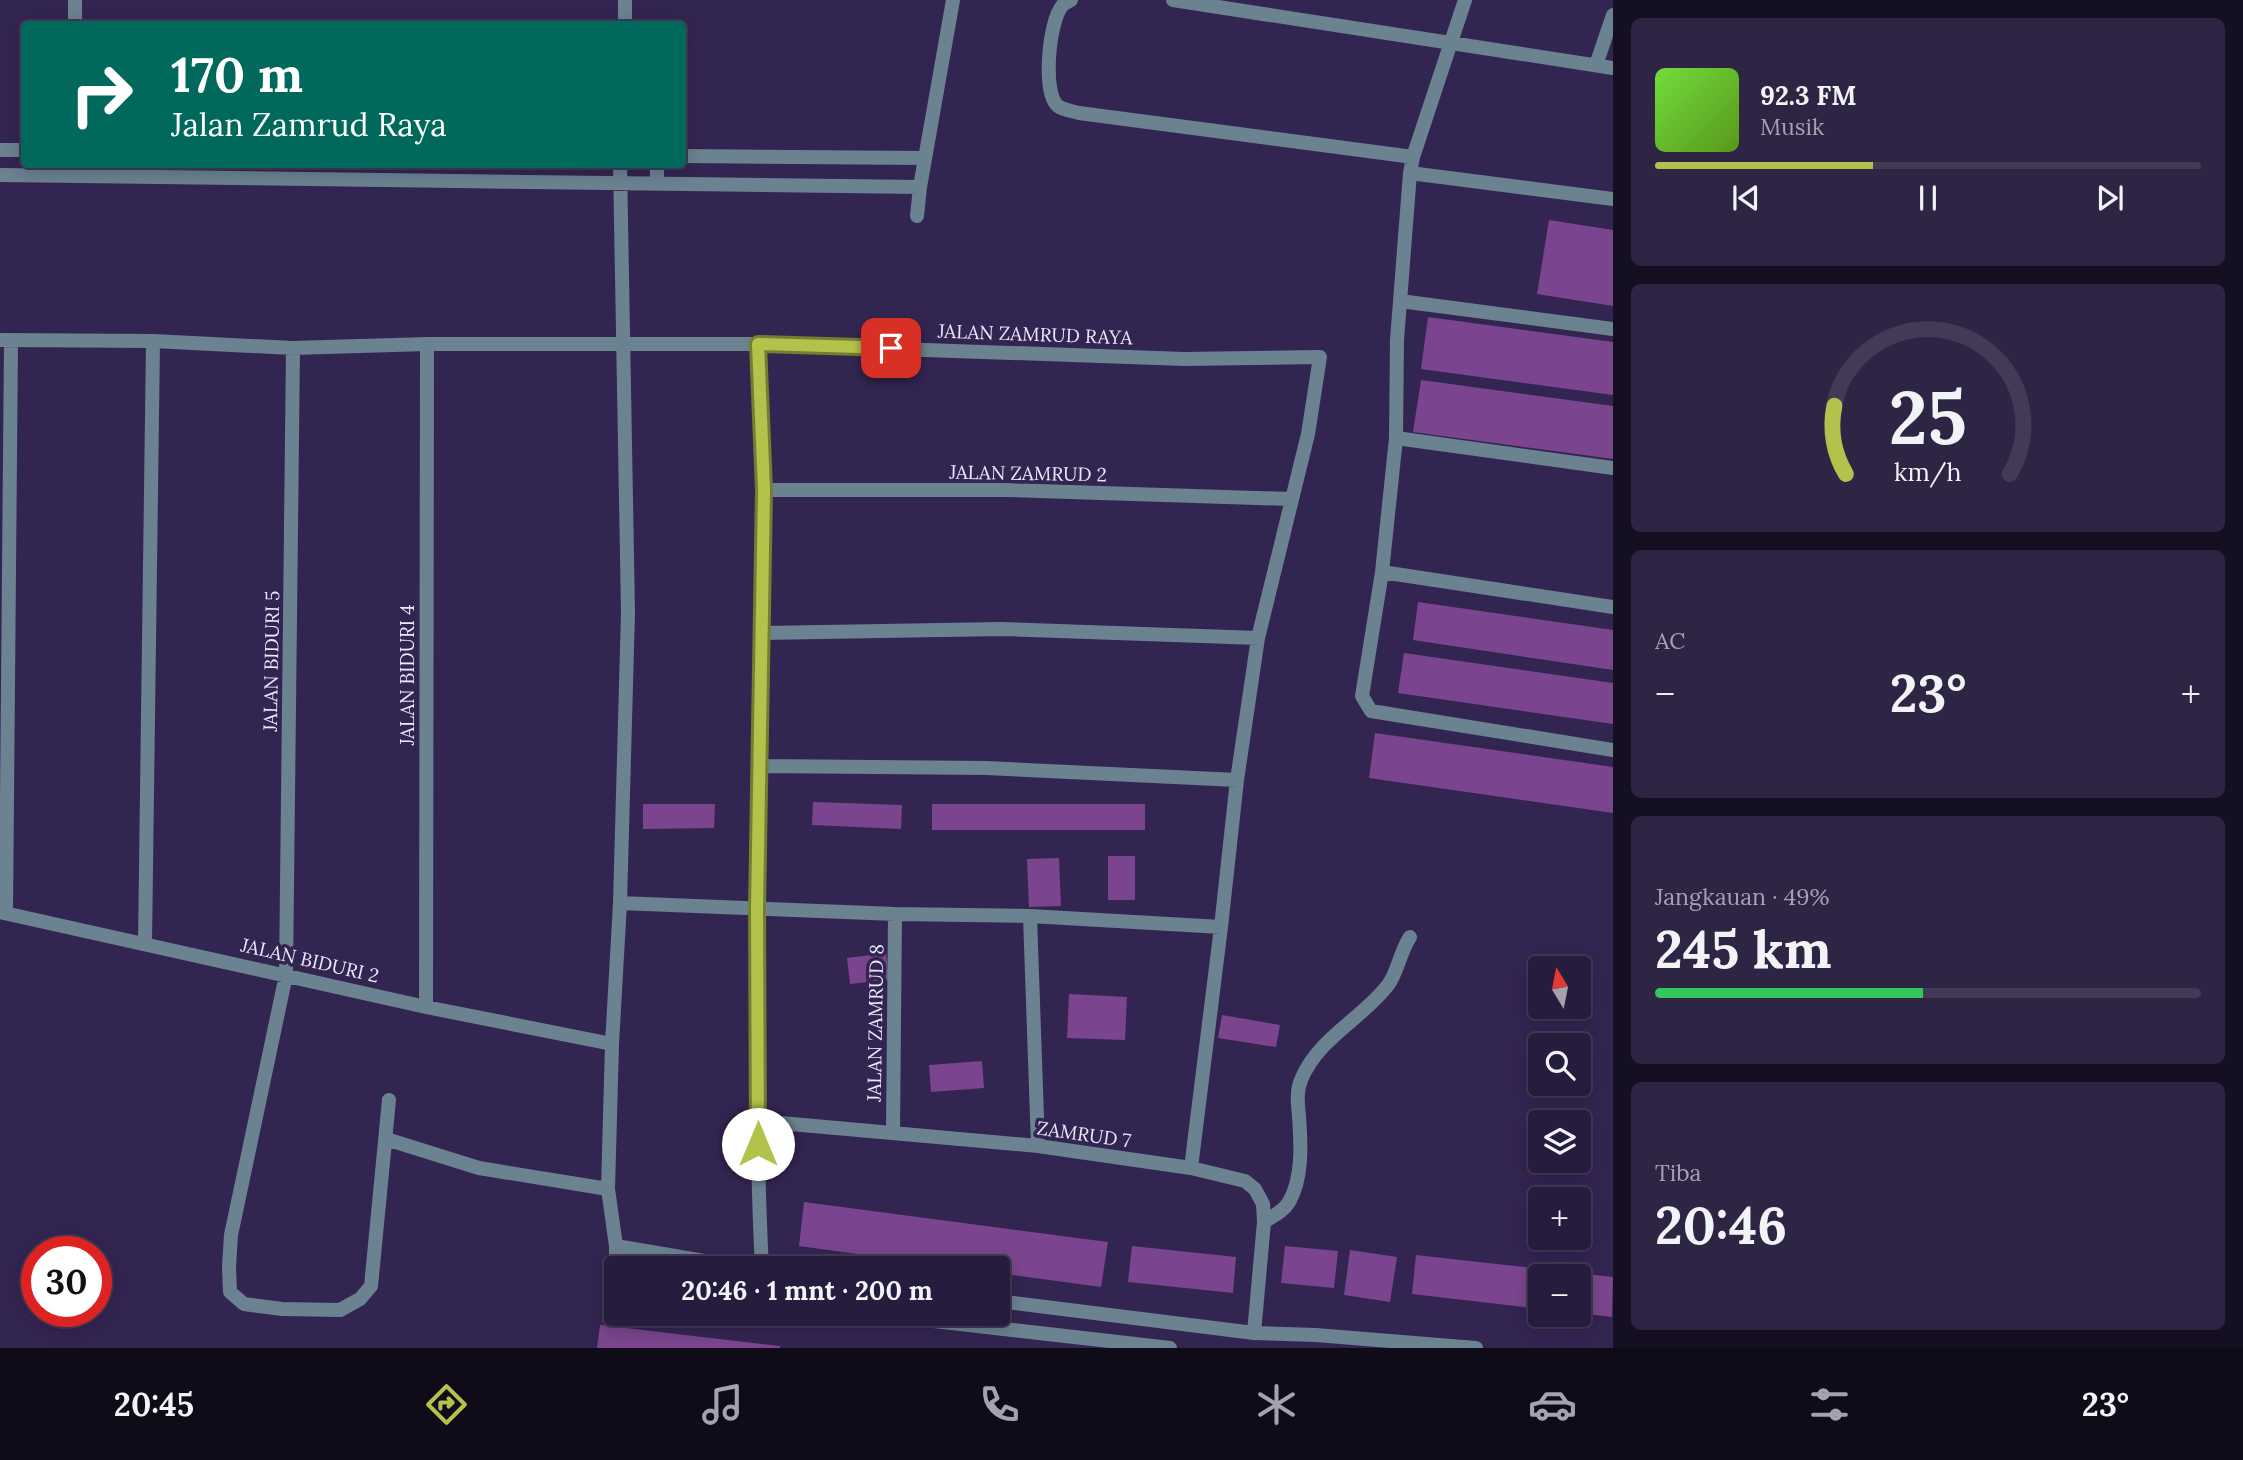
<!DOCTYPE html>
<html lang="id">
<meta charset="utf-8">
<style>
:root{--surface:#261c3d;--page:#2e2544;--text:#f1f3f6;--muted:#a4a1b0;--line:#423a57;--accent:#b3c24b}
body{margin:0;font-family:Lora,serif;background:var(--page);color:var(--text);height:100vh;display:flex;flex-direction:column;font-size:26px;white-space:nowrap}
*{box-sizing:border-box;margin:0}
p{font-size:23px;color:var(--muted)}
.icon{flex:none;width:38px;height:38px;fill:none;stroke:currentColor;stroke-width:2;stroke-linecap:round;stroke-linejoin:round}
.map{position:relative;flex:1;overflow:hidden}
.details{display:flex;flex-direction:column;gap:18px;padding:18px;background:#150f22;width:630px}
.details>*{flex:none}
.banner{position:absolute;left:21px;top:21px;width:665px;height:147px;border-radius:7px;box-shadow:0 4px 18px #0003,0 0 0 2px var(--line);background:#00695c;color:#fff;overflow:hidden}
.needle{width:46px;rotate:350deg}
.controls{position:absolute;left:1528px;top:956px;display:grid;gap:14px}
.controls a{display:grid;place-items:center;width:63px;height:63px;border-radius:7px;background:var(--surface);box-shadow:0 4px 18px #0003,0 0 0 2px var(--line);font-size:35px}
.speed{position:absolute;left:21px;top:1236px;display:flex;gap:14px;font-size:35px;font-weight:700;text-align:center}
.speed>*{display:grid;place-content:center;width:91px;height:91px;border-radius:50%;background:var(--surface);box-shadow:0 4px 18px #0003,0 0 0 2px var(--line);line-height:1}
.speed .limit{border:10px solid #d22;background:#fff;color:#111}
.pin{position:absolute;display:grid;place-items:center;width:60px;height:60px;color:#fff;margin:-30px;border-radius:14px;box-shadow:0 4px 10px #0006}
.me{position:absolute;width:77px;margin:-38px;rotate:0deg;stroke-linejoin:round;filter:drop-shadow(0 0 5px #0008)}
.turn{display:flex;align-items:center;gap:24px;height:147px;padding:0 35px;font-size:32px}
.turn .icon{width:91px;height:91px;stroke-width:2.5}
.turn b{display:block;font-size:49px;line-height:60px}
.big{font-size:52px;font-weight:700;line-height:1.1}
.details .widget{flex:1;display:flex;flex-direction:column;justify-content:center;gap:10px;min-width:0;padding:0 24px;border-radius:10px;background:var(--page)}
.details .dial{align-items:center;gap:0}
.dial svg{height:182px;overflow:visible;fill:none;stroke:var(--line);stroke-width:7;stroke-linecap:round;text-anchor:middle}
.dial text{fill:var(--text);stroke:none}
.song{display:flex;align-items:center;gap:21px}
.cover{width:84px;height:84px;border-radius:10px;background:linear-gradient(135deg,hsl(100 70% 55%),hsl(90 70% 35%))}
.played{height:7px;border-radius:4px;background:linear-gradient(90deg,var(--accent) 40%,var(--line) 40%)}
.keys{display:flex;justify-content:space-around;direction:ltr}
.heat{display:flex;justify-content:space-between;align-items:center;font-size:38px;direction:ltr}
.charge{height:10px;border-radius:5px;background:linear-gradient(90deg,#34c759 49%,var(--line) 0)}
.trip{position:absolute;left:604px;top:1256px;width:406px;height:70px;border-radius:7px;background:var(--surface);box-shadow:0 4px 18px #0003,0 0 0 2px var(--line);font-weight:700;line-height:70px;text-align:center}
.tabs{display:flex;height:112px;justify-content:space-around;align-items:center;background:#0f0b18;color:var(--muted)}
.tabs .icon{width:49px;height:49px}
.tabs .on{color:var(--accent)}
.tabs b{font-size:32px;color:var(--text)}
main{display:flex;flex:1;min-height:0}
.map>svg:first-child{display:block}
.building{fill:#7a458e}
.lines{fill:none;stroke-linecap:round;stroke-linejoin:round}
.minor{stroke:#6b8291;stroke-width:14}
.route-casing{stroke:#747e31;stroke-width:18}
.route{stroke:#b3c24b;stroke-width:12}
.labels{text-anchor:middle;stroke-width:7;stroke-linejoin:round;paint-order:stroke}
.street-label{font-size:19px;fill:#ebe7fd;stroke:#332551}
</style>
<main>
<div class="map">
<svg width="1613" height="1348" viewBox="0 0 1613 1348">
<rect width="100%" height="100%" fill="#332551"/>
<!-- building -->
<path class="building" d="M1549 220 1613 230V306L1537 294Z
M1428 317 1613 342V395L1421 369Z
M1421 380 1613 406V459L1413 432Z
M1418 602 1613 630V670L1413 640Z
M1404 653 1613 683V724L1398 693Z
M1375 733 1613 767V813L1369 778Z
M813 802 902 805 901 829 812 825Z
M643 804H715L714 828 643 829Z
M932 804H1145V830H932Z
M1108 856H1135V900H1108Z
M1059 858 1061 906 1029 907 1027 859Z
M886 953 889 980 850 984 847 958Z
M1069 994 1127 997 1125 1040 1067 1038Z
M1222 1015 1280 1025 1276 1047 1218 1038Z
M982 1061 984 1088 931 1092 929 1065Z
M804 1202 1108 1242 1101 1287 998 1273V1269H966L799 1246Z
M1132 1246 1236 1257 1233 1293 1128 1282Z
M1285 1246 1338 1251 1334 1288 1281 1283Z
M1350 1250 1397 1257 1390 1302 1344 1295Z
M1416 1255 1613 1277 1612 1317 1578 1313V1276H1540V1309L1412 1294Z
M600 1325 780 1346V1348H597Z"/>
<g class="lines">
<!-- minor -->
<path class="minor" d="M1071 0C1068 2 1064 3 1062 6 1049 21 1042 93 1058 106 1063 110 1072 111 1079 113L1413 157
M1173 0 1613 68
M1465 0 1413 157 1410 173 1397 340 1396 438 1382 572 1362 696 1371 711 1613 750
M75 24V0
M625 24V0
M1596 65 1613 15
M0 150H24
M682 156 925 158
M1410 173 1613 199
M0 175 920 187
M657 182V164
M917 216 920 187 953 0
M1400 301 1613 329
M0 340 153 341 293 348 427 344H758L1184 359 1320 357 1308 434 1258 638 1237 780 1221 927 1191 1168
M758 344C760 393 764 442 764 492 765 751 749 1010 762 1269
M293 348 286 975 231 1235 229 1267 230 1292 244 1304 282 1309 340 1310 360 1299 371 1286 389 1100
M1396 438 1613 468
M764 490H1008L1291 499
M1382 572 1613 607
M762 633 1001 629 1258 638
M760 766 987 768 1237 780
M620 903 895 914 1030 916 1221 927
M0 912 426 1007 612 1044
M6 913 11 341
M1030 916 1038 1146
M145 943 153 341
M426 1007 427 344
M758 1121 1038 1146 1191 1168 1245 1181 1255 1189 1263 1204 1264 1222 1254 1333
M893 1133 895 914
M386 1139 479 1168 608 1189
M1264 1222C1273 1216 1284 1211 1289 1202 1303 1178 1301 1143 1299 1117 1298 1104 1296 1092 1301 1080 1318 1038 1362 1019 1388 985 1397 974 1400 952 1410 937
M616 1246 751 1269
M616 1275V1246L608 1189 612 1044 620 903 628 612 620 164
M998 1301 1254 1333 1316 1335 1476 1348
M873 1314 1170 1348"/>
</g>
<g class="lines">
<defs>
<path id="route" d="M758 1144 757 909 764 490 758 344 891 348"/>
</defs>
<!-- route casing -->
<use href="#route" class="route-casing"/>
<!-- route -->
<use href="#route" class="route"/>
</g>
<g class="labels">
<!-- street labels -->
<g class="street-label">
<text transform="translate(1035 334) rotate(2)" y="7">JALAN ZAMRUD RAYA</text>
<text transform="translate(1028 473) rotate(1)" y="7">JALAN ZAMRUD 2</text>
<text transform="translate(271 661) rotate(-89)" y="7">JALAN BIDURI 5</text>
<text transform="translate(407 675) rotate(-90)" y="7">JALAN BIDURI 4</text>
<text transform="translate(310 960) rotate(13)" y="7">JALAN BIDURI 2</text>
<text transform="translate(875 1023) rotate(-89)" y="7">JALAN ZAMRUD 8</text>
<text transform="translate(1084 1134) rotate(8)" y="7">ZAMRUD 7</text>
</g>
</g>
</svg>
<div class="controls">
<a><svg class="needle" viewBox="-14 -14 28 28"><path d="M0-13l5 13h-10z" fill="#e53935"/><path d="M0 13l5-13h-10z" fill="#a4a1b0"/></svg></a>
<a><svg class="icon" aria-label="search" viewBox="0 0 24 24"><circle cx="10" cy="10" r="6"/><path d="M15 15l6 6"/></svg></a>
<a><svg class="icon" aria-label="layers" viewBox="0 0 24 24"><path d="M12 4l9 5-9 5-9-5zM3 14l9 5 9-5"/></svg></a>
<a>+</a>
<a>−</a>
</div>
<div class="speed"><div class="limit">30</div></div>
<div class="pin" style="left:891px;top:348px;background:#d93025"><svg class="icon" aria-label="arrive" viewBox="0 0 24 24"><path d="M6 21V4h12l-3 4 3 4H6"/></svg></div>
<svg class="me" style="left:758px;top:1144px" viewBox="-20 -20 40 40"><circle r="19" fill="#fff"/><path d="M0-13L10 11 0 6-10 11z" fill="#b3c24b"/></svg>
<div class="trip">20:46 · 1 mnt · 200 m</div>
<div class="banner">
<div class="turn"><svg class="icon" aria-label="right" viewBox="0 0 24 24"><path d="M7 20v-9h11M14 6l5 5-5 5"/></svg><div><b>170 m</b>Jalan Zamrud Raya</div></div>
</div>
</div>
<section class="details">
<div class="widget">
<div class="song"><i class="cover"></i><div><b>92.3 FM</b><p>Musik</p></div></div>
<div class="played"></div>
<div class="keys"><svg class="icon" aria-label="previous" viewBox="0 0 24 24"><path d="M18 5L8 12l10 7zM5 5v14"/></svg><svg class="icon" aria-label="pause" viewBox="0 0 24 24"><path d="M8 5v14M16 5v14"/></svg><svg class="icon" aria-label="next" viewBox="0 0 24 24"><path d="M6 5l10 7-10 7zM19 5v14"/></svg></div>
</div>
<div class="widget dial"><svg viewBox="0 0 100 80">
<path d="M14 69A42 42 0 1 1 86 69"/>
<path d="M14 69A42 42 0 0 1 9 39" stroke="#b3c24b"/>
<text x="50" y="56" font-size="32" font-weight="700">25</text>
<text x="50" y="72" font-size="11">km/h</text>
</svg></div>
<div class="widget"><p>AC</p>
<div class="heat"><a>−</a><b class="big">23°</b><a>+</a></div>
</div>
<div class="widget"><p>Jangkauan · 49%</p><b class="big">245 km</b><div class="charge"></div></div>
<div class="widget"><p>Tiba</p><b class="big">20:46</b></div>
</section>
</main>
<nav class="tabs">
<b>20:45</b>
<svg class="icon on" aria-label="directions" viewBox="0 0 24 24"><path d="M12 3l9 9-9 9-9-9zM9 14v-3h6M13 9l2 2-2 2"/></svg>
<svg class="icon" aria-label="music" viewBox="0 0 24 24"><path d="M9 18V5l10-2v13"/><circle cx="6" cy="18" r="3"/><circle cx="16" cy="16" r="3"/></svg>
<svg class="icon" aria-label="phone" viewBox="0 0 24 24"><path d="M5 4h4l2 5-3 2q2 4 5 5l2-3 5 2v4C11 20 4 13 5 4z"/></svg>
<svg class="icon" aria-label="climate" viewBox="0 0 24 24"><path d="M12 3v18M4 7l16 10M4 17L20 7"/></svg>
<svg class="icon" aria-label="car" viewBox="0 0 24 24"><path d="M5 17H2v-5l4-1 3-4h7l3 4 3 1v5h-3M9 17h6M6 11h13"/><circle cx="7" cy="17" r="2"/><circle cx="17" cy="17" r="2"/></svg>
<svg class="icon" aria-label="filters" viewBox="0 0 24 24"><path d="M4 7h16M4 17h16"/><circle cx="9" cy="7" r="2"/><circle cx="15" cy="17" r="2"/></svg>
<b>23°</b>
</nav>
